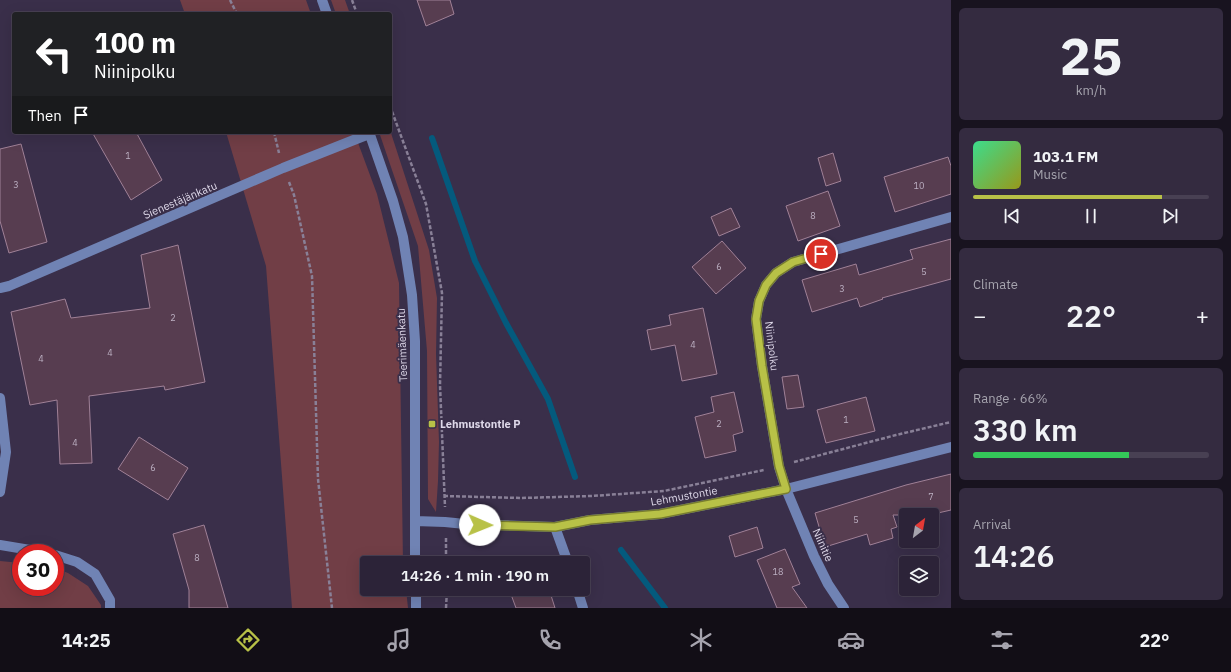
<!DOCTYPE html>
<meta charset="utf-8">
<style>
:root{--surface:#2c2338;--page:#342b40;--text:#f1f3f6;--muted:#a6a4ae;--line:#484053;--accent:#b8c147}
body{margin:0;font-family:"IBM Plex Sans",sans-serif;background:var(--page);color:var(--text);height:100vh;display:flex;flex-direction:column;font-size:15px;white-space:nowrap}
*{box-sizing:border-box;margin:0}
p{font-size:13px;color:var(--muted)}
.icon{flex:none;width:22px;height:22px;fill:none;stroke:currentColor;stroke-width:2;stroke-linecap:round;stroke-linejoin:round}
.map{position:relative;flex:1;overflow:hidden}
.panel{display:flex;flex-direction:column;gap:8px;padding:8px;background:#18131f;width:280px}
.panel>*{flex:none}
.banner{position:absolute;left:12px;top:12px;width:380px;height:122px;border-radius:4px;box-shadow:0 4px 16px #0002,0 0 0 1px var(--line);background:#202124;color:#fff;overflow:hidden}
.needle{width:26px;rotate:31deg}
.fabs{position:absolute;left:899px;top:508px;display:grid;gap:8px}
.fabs a{display:grid;place-items:center;width:40px;height:40px;border-radius:4px;background:var(--surface);box-shadow:0 4px 16px #0002,0 0 0 1px var(--line);font-size:20px}
.speed{position:absolute;left:12px;top:544px;display:flex;gap:8px;font-size:20px;font-weight:700;text-align:center}
.speed>*{display:grid;place-content:center;width:52px;height:52px;border-radius:50%;background:var(--surface);box-shadow:0 4px 16px #0002,0 0 0 1px var(--line);line-height:1}
.speed .limit{border:6px solid #d22;background:#fff;color:#111}
.pin{position:absolute;display:grid;place-items:center;width:34px;height:34px;color:#fff;margin:-17px;border:2px solid #fff;border-radius:50%;box-shadow:0 1px 4px #0007}
.me{position:absolute;width:44px;margin:-22px;rotate:91deg;stroke-linejoin:round;filter:drop-shadow(0 0 3px #0008)}
.turn{display:flex;align-items:center;gap:14px;height:84px;padding:0 16px;font-size:18px}
.turn .icon{width:52px;height:52px;stroke-width:2.5}
.turn b{display:block;font-size:28px;line-height:34px}
.then{display:flex;align-items:center;height:38px;padding:0 16px;background:#0003;gap:8px;font-size:15px}
.big{font-size:30px;font-weight:600;line-height:1.1}
.panel .widget{flex:1;display:flex;flex-direction:column;justify-content:center;gap:6px;min-width:0;padding:0 14px;border-radius:6px;background:var(--page)}
.panel .dial{align-items:center;gap:0}
.dial b{font-size:52px;line-height:1}
.song{display:flex;align-items:center;gap:12px}
.cover{width:48px;height:48px;border-radius:6px;background:linear-gradient(135deg,hsl(150 70% 55%),hsl(60 70% 35%))}
.played{height:4px;border-radius:2px;background:linear-gradient(90deg,var(--accent) 80%,var(--line) 80%)}
.keys{display:flex;justify-content:space-around;direction:ltr}
.heat{display:flex;justify-content:space-between;align-items:center;font-size:22px;direction:ltr}
.charge{height:6px;border-radius:3px;background:linear-gradient(90deg,#34c759 66%,var(--line) 0)}
.trip{position:absolute;left:360px;top:556px;width:230px;height:40px;border-radius:4px;background:var(--surface);box-shadow:0 4px 16px #0002,0 0 0 1px var(--line);font-weight:600;line-height:40px;text-align:center}
.menu{display:flex;height:64px;justify-content:space-around;align-items:center;background:#120e16;color:var(--muted)}
.menu .icon{width:28px;height:28px}
.menu .active{color:var(--accent)}
.menu b{font-size:18px;color:var(--text)}
main{display:flex;flex:1;min-height:0}
.map>svg:first-child{display:block}
.green{fill:#713e46}
.lines{fill:none;stroke-linecap:round;stroke-linejoin:round}
.stream{stroke:#045a7d;stroke-width:6}
.building{fill:#573d50;stroke:#a08197}
.path{stroke:#898097;stroke-width:2.5;stroke-dasharray:4 2;stroke-linecap:butt}
.minor{stroke:#7083b4;stroke-width:10}
.route-casing{stroke:#787d2e;stroke-width:10}
.route{stroke:#b8c147;stroke-width:7}
.poi-dot{fill:#b8c147;stroke:#3a2f4a;stroke-width:1.5}
.labels{text-anchor:middle;stroke-width:4;stroke-linejoin:round;paint-order:stroke}
.number-label{font-size:9px;fill:#bcb0c2}
.street-label{font-size:11px;fill:#ddd7e8;stroke:#3a2f4a}
.poi-label{font-size:11px;font-weight:bold;fill:#ddd7e8;stroke:#3a2f4a;text-anchor:start}
</style>
<main>
<div class="map">
<svg width="951" height="608" viewBox="0 0 951 608">
<rect width="100%" height="100%" fill="#3a2f4a"/>
<!-- green -->
<path class="green" d="M180 0H306L311 14H185Z
M331 0H345L350 14H336Z
M390 130 429 250 437 298 436 354 439 442 438 481 436 512 428 499 427 351 418 246 379 132H390Z
M226 132H354L377 194 399 283 403 563H367V589H406L408 608H292L266 266Z
M0 561 21 563V587H55V568L68 573 88 586 101 605V608H0Z"/>
<g class="lines">
<!-- stream -->
<path class="stream" d="M432 138 475 261 506 323 548 399 575 477
M621 550 665 608"/>
</g>
<!-- building -->
<path class="building" d="M417 0H450L454 14 426 26Z
M92 132H136L162 180 131 200Z
M21 144 47 242 9 253 0 221V149Z
M833 153 841 181 826 186 818 158Z
M948 157 951 166V194L895 212 884 177Z
M828 191 840 226 798 241 786 206Z
M731 208 740 227 719 236 711 217Z
M951 239V279L882 298 883 299 860 307 857 298 812 312 802 280 856 264 859 275 913 259 910 250Z
M722 241 746 268 716 294 692 267Z
M178 245 205 382 165 390 164 386 89 396 92 463 60 464 57 400 30 405 11 312 65 299 71 318 150 308 141 255Z
M703 308 717 374 682 381 675 345 651 350 647 330 671 325 669 315Z
M798 375 804 407 787 409 782 377Z
M734 392 743 432 733 435 736 451 705 458 695 417 714 412 711 397Z
M866 397 875 431 826 443 817 410Z
M139 437 188 468 168 500 118 469Z
M951 474V510L929 515H893L897 527 891 529 893 538 870 545 867 534 825 547 815 513 906 485Z
M204 525 228 608H189V590L173 534Z
M757 527 763 548 735 557 729 536Z
M785 549 800 584 792 587 807 608H777L757 560Z
M509 589H549L555 608H516Z"/>
<g class="lines">
<!-- path -->
<path class="path" d="M230 0 237 14
M352 0 357 14
M390 106 426 204 442 293 440 385 445 507
M274 132 279 153
M289 182 294 195 312 276 318 479 332 608
M794 462 896 435 951 422
M444 496 521 498 592 496 664 491 764 470
M446 538V563
M446 608 447 589"/>
<!-- minor -->
<path class="minor" d="M322 0 327 14
M369 132 393 201 403 237 412 295 415 341V563
M0 288 9 286 283 168 369 134
M0 398 6 452 0 492
M415 521 445 522 465 524 555 527 590 520 660 514 786 489 951 447
M555 527 568 563
M0 545 48 553
M55 555 77 562 95 574 110 600V608
M416 589V608
M577 589 583 608
M844 608 828 584 814 556 786 489 779 467 762 366 756 319 759 301 766 285 776 273 793 262 951 217"/>
</g>
<g class="lines">
<defs>
<path id="route" d="M480 525 555 527 590 520 660 514 786 489 779 466 762 366 756 319 759 301 766 285 776 273 793 262 821 254"/>
</defs>
<!-- route casing -->
<use href="#route" class="route-casing"/>
<!-- route -->
<use href="#route" class="route"/>
</g>
<!-- markers -->
<rect class="poi-dot" x="428" y="420" width="8" height="8" rx="2"/>
<g class="labels">
<!-- number labels -->
<g class="number-label">
<text x="128" y="159">1</text>
<text x="16" y="188">3</text>
<text x="919" y="189">10</text>
<text x="813" y="219">8</text>
<text x="719" y="270">6</text>
<text x="924" y="275">5</text>
<text x="842" y="292">3</text>
<text x="173" y="321">2</text>
<text x="693" y="348">4</text>
<text x="110" y="356">4</text>
<text x="41" y="362">4</text>
<text x="846" y="423">1</text>
<text x="719" y="427">2</text>
<text x="75" y="446">4</text>
<text x="153" y="471">6</text>
<text x="931" y="500">7</text>
<text x="856" y="523">5</text>
<text x="197" y="561">8</text>
<text x="778" y="575">18</text>
</g>
<!-- street labels -->
<g class="street-label">
<text transform="translate(180 200) rotate(-23)" y="4">Sienestäjänkatu</text>
<text transform="translate(402 345) rotate(-92)" y="4">Teerimäenkatu</text>
<text transform="translate(772 346) rotate(83)" y="4">Niinipolku</text>
<text transform="translate(684 496) rotate(-10)" y="4">Lehmustontie</text>
<text transform="translate(823 545) rotate(66)" y="4">Niinitie</text>
</g>
<!-- poi labels -->
<g class="poi-label">
<text x="440" y="428">Lehmustontie P</text>
</g>
</g>
</svg>
<div class="fabs">
<a><svg class="needle" viewBox="-14 -14 28 28"><path d="M0-13l5 13h-10z" fill="#e53935"/><path d="M0 13l5-13h-10z" fill="#a6a4ae"/></svg></a>
<a><svg class="icon" aria-label="layers" viewBox="0 0 24 24"><path d="M12 4l9 5-9 5-9-5zM3 14l9 5 9-5"/></svg></a>
</div>
<div class="speed"><div class="limit">30</div></div>
<div class="pin" style="left:821px;top:254px;background:#d93025"><svg class="icon" aria-label="arrive" viewBox="0 0 24 24"><path d="M6 21V4h12l-3 4 3 4H6"/></svg></div>
<svg class="me" style="left:480px;top:525px" viewBox="-20 -20 40 40"><circle r="19" fill="#fff"/><path d="M0-13L10 11 0 6-10 11z" fill="#b8c147"/></svg>
<div class="trip">14:26 · 1 min · 190 m</div>
<div class="banner">
<div class="turn"><svg class="icon" aria-label="left" viewBox="0 0 24 24"><path d="M17 20v-9H6M10 6l-5 5 5 5"/></svg><div><b>100 m</b>Niinipolku</div></div>
<div class="then">Then<svg class="icon" aria-label="arrive" viewBox="0 0 24 24"><path d="M6 21V4h12l-3 4 3 4H6"/></svg></div>
</div>
</div>
<section class="panel">
<div class="widget dial"><b>25</b><p>km/h</p></div>
<div class="widget">
<div class="song"><i class="cover"></i><div><b>103.1 FM</b><p>Music</p></div></div>
<div class="played"></div>
<div class="keys"><svg class="icon" aria-label="previous" viewBox="0 0 24 24"><path d="M18 5L8 12l10 7zM5 5v14"/></svg><svg class="icon" aria-label="pause" viewBox="0 0 24 24"><path d="M8 5v14M16 5v14"/></svg><svg class="icon" aria-label="next" viewBox="0 0 24 24"><path d="M6 5l10 7-10 7zM19 5v14"/></svg></div>
</div>
<div class="widget"><p>Climate</p>
<div class="heat"><a>−</a><b class="big">22°</b><a>+</a></div>
</div>
<div class="widget"><p>Range · 66%</p><b class="big">330 km</b><div class="charge"></div></div>
<div class="widget"><p>Arrival</p><b class="big">14:26</b></div>
</section>
</main>
<nav class="menu">
<b>14:25</b>
<svg class="icon active" aria-label="directions" viewBox="0 0 24 24"><path d="M12 3l9 9-9 9-9-9zM9 14v-3h6M13 9l2 2-2 2"/></svg>
<svg class="icon" aria-label="music" viewBox="0 0 24 24"><path d="M9 18V5l10-2v13"/><circle cx="6" cy="18" r="3"/><circle cx="16" cy="16" r="3"/></svg>
<svg class="icon" aria-label="phone" viewBox="0 0 24 24"><path d="M5 4h4l2 5-3 2q2 4 5 5l2-3 5 2v4C11 20 4 13 5 4z"/></svg>
<svg class="icon" aria-label="climate" viewBox="0 0 24 24"><path d="M12 3v18M4 7l16 10M4 17L20 7"/></svg>
<svg class="icon" aria-label="car" viewBox="0 0 24 24"><path d="M5 17H2v-5l4-1 3-4h7l3 4 3 1v5h-3M9 17h6M6 11h13"/><circle cx="7" cy="17" r="2"/><circle cx="17" cy="17" r="2"/></svg>
<svg class="icon" aria-label="filters" viewBox="0 0 24 24"><path d="M4 7h16M4 17h16"/><circle cx="9" cy="7" r="2"/><circle cx="15" cy="17" r="2"/></svg>
<b>22°</b>
</nav>
